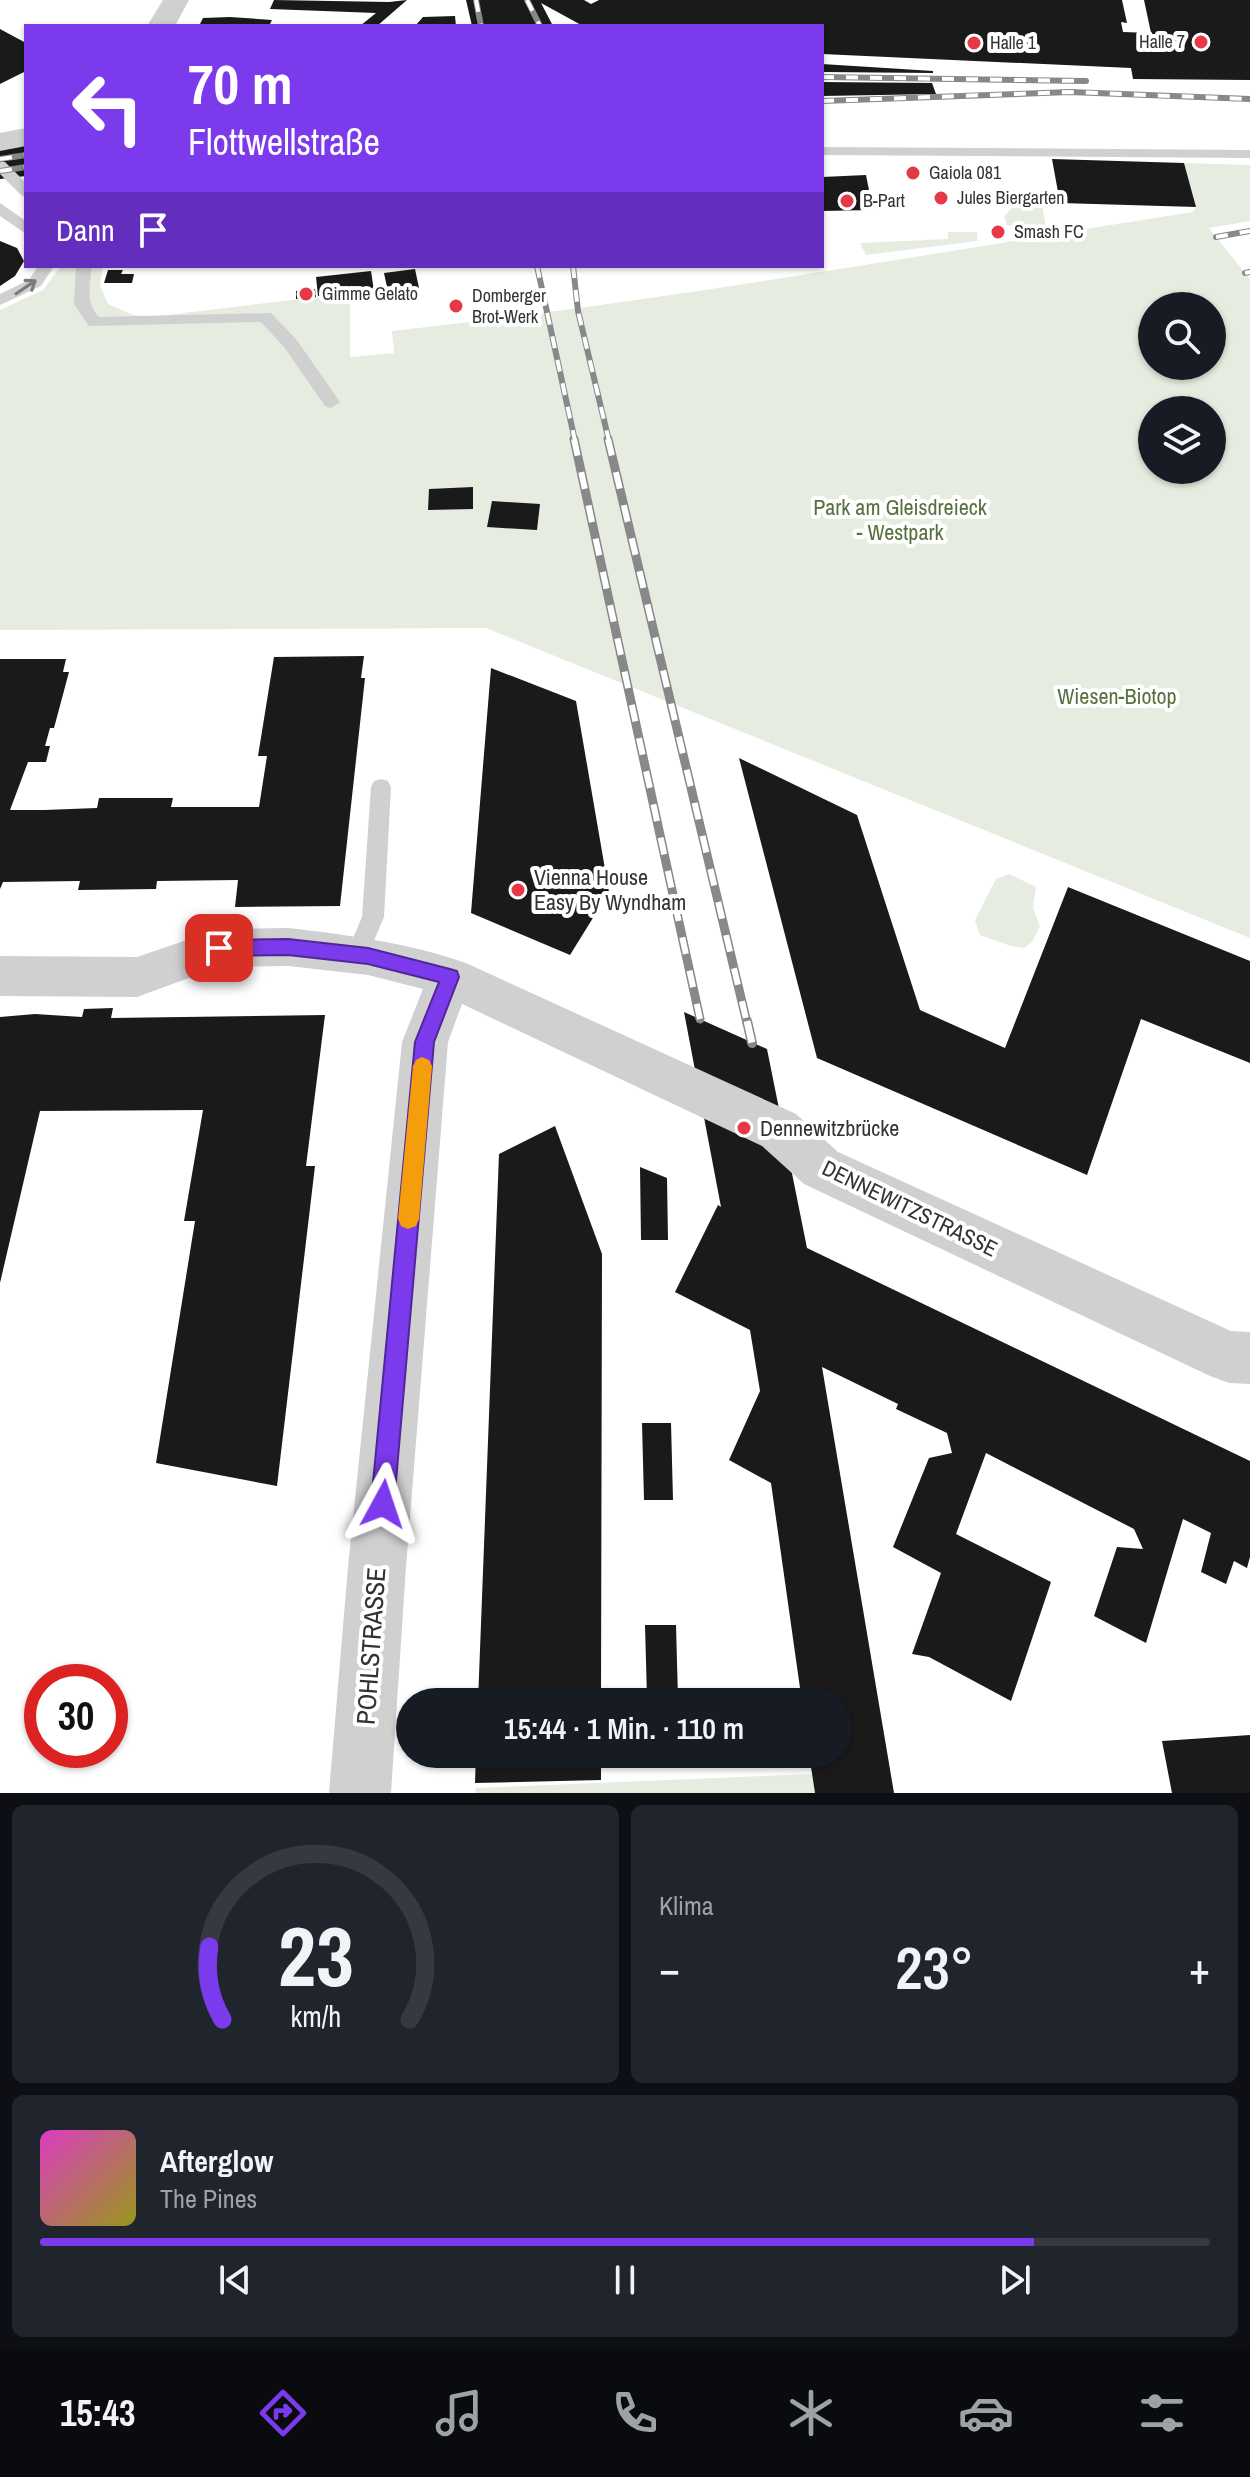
<!DOCTYPE html>
<html lang="de">
<meta charset="utf-8">
<style>
:root{--surface:#171b24;--page:#20242c;--text:#f1f3f6;--muted:#9ea1a6;--line:#363941;--accent:#7c3aed}
body{margin:0;font-family:"Archivo Narrow",sans-serif;background:var(--page);color:var(--text);height:100vh;display:flex;flex-direction:column;font-size:30px;white-space:nowrap}
*{box-sizing:border-box;margin:0}
p{font-size:26px;color:var(--muted)}
.icon{flex:none;width:44px;height:44px;fill:none;stroke:currentColor;stroke-width:2;stroke-linecap:round;stroke-linejoin:round}
.map{position:relative;height:1793px;overflow:hidden}
.side{display:flex;flex-direction:column;gap:12px;padding:12px;background:#0d0f14;flex:1}
.side>*{flex:none}
.top-card{position:absolute;left:24px;top:24px;width:800px;height:244px;border-radius:0px;box-shadow:0 2px 6px #0004;background:#7c3aed;color:#fff;overflow:hidden}
.tools{position:absolute;left:1138px;top:292px;display:grid;gap:16px}
.tools a{display:grid;place-items:center;width:88px;height:88px;border-radius:50%;background:var(--surface);box-shadow:0 2px 6px #0004;font-size:40px}
.speed{position:absolute;left:24px;top:1664px;display:flex;gap:16px;font-size:40px;font-weight:700;text-align:center}
.speed>*{display:grid;place-content:center;width:104px;height:104px;border-radius:50%;background:var(--surface);box-shadow:0 2px 6px #0004;line-height:1}
.speed .limit{border:12px solid #d22;background:#fff;color:#111}
.pin{position:absolute;display:grid;place-items:center;width:68px;height:68px;color:#fff;margin:-34px;border-radius:16px;box-shadow:0 4px 12px #0006}
.me{position:absolute;width:88px;margin:-44px;rotate:5deg;stroke-linejoin:round;filter:drop-shadow(0 0 6px #0008)}
.turn{display:flex;align-items:center;gap:28px;height:168px;padding:0 32px;font-size:36px}
.turn .icon{width:104px;height:104px;stroke-width:2.5}
.turn b{display:block;font-size:56px;line-height:68px}
.then{display:flex;align-items:center;height:76px;padding:0 32px;background:#0003;gap:16px;font-size:30px}
.big{font-size:60px;font-weight:600;line-height:1.1}
.side .card{flex:1;display:flex;flex-direction:column;justify-content:center;gap:12px;min-width:0;padding:0 28px;border-radius:12px;background:var(--page)}
.side .dial{align-items:center;gap:0}
.dial svg{height:208px;overflow:visible;fill:none;stroke:var(--line);stroke-width:7;stroke-linecap:round;text-anchor:middle}
.dial text{fill:var(--text);stroke:none}
.song{display:flex;align-items:center;gap:24px}
.cover{width:96px;height:96px;border-radius:12px;background:linear-gradient(135deg,hsl(310 70% 55%),hsl(60 70% 35%))}
.played{height:8px;border-radius:4px;background:linear-gradient(90deg,var(--accent) 85%,var(--line) 85%)}
.keys{display:flex;justify-content:space-around;direction:ltr}
.heat{display:flex;justify-content:space-between;align-items:center;font-size:44px;direction:ltr}
.side .tiles{flex:1;display:grid;gap:12px;grid-template-columns:1fr 1fr}
.card:last-child{grid-column:span 2}
.trip{position:absolute;left:396px;top:1688px;width:456px;height:80px;border-radius:40px;background:var(--surface);box-shadow:0 2px 6px #0004;font-weight:600;line-height:80px;text-align:center}
.tab-bar{display:flex;height:128px;justify-content:space-around;align-items:center;background:#090b0e;color:var(--muted)}
.tab-bar .icon{width:56px;height:56px}
.tab-bar .active{color:var(--accent)}
.tab-bar b{font-size:36px;color:var(--text)}
.map>svg:first-child{display:block}
.green{fill:#e6ecdf;fill-rule:evenodd}
.building{fill:#1a1a1a}
.lines{fill:none;stroke-linecap:round;stroke-linejoin:round}
.lane{fill:#d0d0d0;fill-rule:evenodd}
.street{fill:#d0d0d0;fill-rule:evenodd}
.rail-far2-casing{stroke:#888;stroke-width:6}
.rail-far1-casing{stroke:#888;stroke-width:9}
.rail-casing{stroke:#888;stroke-width:10}
.rail-far2{stroke:#fff;stroke-width:4;stroke-dasharray:12;stroke-linecap:butt}
.rail-far1{stroke:#fff;stroke-width:6;stroke-dasharray:17;stroke-linecap:butt}
.rail{stroke:#fff;stroke-width:7;stroke-dasharray:22;stroke-linecap:butt}
.oneway{stroke:#7a7a7a}
.route{fill:#7c3aed;stroke:#51269a;stroke-width:2}
.slow{fill:#f59e0b}
.poi-dot{fill:#e63946;stroke:#fff;stroke-width:3}
.labels{text-anchor:middle;stroke-width:8;stroke-linejoin:round;paint-order:stroke}
.far-poi-label{font-size:18px;fill:#333;stroke:#fff;text-anchor:start}
.park-label{font-size:22px;fill:#56703f;stroke:#fff}
.poi-label{font-size:22px;fill:#333;stroke:#fff;text-anchor:start}
.street-label{font-size:22px;fill:#333;stroke:#fff}
.near-street-label{font-size:26px;fill:#333;stroke:#fff}
</style>
<div class="map">
<svg width="1250" height="1793" viewBox="0 0 1250 1793">
<rect width="100%" height="100%" fill="#fff"/>
<!-- green -->
<path class="green" d="M1184 163 1250 165V221L1209 228 1250 279V938L486 628 0 630V310L43 290 61 266H103L100 286 108 304 133 315 151 317 350 293V357L394 353 392 331C661 302 926 254 1193 212L1196 207ZM1152 306H1212V366H1152ZM1152 410H1212V470H1152Z
M1017 202H1042L1046 230 1027 231 1007 225 1004 217Z
M948 232H977V241L866 255 860 243 948 239Z
M1009 874 1036 887 1033 908 1040 926 1032 942 1024 948 1011 946 980 935 975 920 996 879Z
M812 1774 815 1793H475L476 1788Z"/>
<!-- building -->
<path class="building" d="M274 0 389 2 407 0 377 26H360L376 13 270 9Z
M466 0H584L591 4 599 0H1122L1127 23 1121 22 1123 32 1151 33 1144 0H1250V80L1133 79 1131 68 822 54V26H583L541 3 553 26H472Z
M455 16 456 26H415L423 17Z
M230 17 272 20 269 26H199L203 18Z
M0 29 26 43V71L0 84Z
M822 64 933 71V73L822 72Z
M822 82 932 83 936 94 822 96Z
M26 143V176L0 179V147Z
M1052 159 1184 163 1196 207 1060 203Z
M866 175 873 210 822 211V177Z
M0 241 17 248 24 261 15 276 0 286Z
M415 269 419 288 388 292 384 273Z
M108 270H123L121 274H134L132 283H104Z
M371 271 374 291 318 296 316 277Z
M315 289 316 297 296 299V291Z
M473 487V509L428 510 429 489Z
M492 501 540 504 537 530 487 527Z
M364 656 361 678H365L340 906 235 907 238 880 157 881 156 889 78 890 80 881 3 882 0 889V659H66L63 672H69L54 728H50L45 746H50L46 762H28L10 810H44L97 808 99 798H173L171 807H259L267 756H258L274 657Z
M491 668 576 701 609 892 570 955 471 913Z
M739 758 857 815 920 1010 1005 1048 1068 887 1250 961V1063L1141 1019 1087 1175 817 1058Z
M113 1008 111 1018 325 1015 306 1166H315L277 1486 156 1463 195 1221H184L203 1110 40 1111 0 1283V1017L35 1014 82 1017 84 1009Z
M684 1012 767 1049 807 1248 1250 1461V1557L1247 1568 1234 1561 1226 1584 1201 1572 1211 1533 1183 1519 1146 1643 1094 1616 1117 1547 1143 1549 1134 1529 986 1453 956 1534 1051 1582 1011 1701 929 1657 912 1654 941 1573 893 1547 929 1458 952 1453 947 1433 896 1409 898 1404 822 1367 894 1793H815L809 1754H838V1702H802L771 1483 729 1460 760 1391 750 1330 675 1292 718 1205 721 1207Z
M555 1126 602 1254 601 1702H478L499 1154Z
M640 1167 667 1178 668 1240H641Z
M642 1423H671L673 1500H644Z
M645 1625H676L678 1699H647Z
M1250 1735V1793H1172L1162 1741Z
M476 1754H601V1780L475 1783Z"/>
<g class="lines">
<!-- lane -->
<path class="lane" d="M822 147 1250 150V158L822 155Z
M0 161 5 162 26 183V197L21 195 0 174Z
M0 203 26 221V234L0 216Z
M38 266H54L41 286 0 305V294L29 280Z
M76 266H92C90 284 85 303 99 317L271 313 296 339 340 402 331 408 325 406 284 347 261 322 89 326 74 304Z
M381 779 388 781 391 787 384 917 365 962 357 965 349 962 346 955 362 917 371 787 374 781Z"/>
<!-- street -->
<path class="street" d="M163 0H189L175 26H147Z
M26 128V146L0 151V133Z
M288 928C349 935 409 943 466 963L796 1114 838 1152 1231 1331 1250 1332V1384L1229 1383 1210 1376 804 1184 762 1146 462 1004 448 1042 406 1567 391 1793H329L348 1567 402 1042 423 989 368 975 288 966 219 967 137 997 0 996V956L137 957 219 929Z"/>
<defs>
<path id="rail-far2" d="M476 0 481 26
M527 0 540 26
M822 77 1086 81
M822 101 1070 92 1250 99
M0 159 26 155
M0 171 26 167
M1216 237 1250 231
M537 266 575 441
M573 266 578 311 609 441
M1245 273 1250 272"/>
<path id="rail-far1" d="M574 439 700 1019
M608 439 747 1023"/>
<path id="rail" d="M747 1021 752 1043"/>
</defs>
<!-- rail-far2 casing -->
<use href="#rail-far2" class="rail-far2-casing"/>
<!-- rail-far1 casing -->
<use href="#rail-far1" class="rail-far1-casing"/>
<!-- rail casing -->
<use href="#rail" class="rail-casing"/>
<!-- rail-far2 -->
<use href="#rail-far2" class="rail-far2"/>
<!-- rail-far1 -->
<use href="#rail-far1" class="rail-far1"/>
<!-- rail -->
<use href="#rail" class="rail"/>
</g>
<!-- one-way arrows -->
<defs><path id="oneway-shaft" d="M-6 0H5M1.5-3L5.5 0L1.5 3" fill="none" stroke-width="1.6" stroke-linecap="round" stroke-linejoin="round" transform="scale(2)"/></defs>
<use class="oneway" href="#oneway-shaft" transform="translate(26 287) rotate(-34)"/>
<!-- route -->
<path class="route" d="M288 939 368 948 450 969 457 971 459 977 434 1042 394 1504 391 1513 383 1516 374 1513 371 1504 415 1042 439 982 368 964 288 955 219 956 212 954 209 948 212 943 219 940Z"/>
<!-- slow -->
<path class="slow" d="M422 1057 429 1060 432 1066 419 1219 416 1226 408 1229 401 1226 398 1219 413 1066 416 1060Z"/>
<!-- markers -->
<g class="poi-dot">
<circle cx="1201" cy="42" r="8"/>
<circle cx="974" cy="43" r="8"/>
<circle cx="913" cy="173" r="8"/>
<circle cx="941" cy="198" r="8"/>
<circle cx="847" cy="201" r="8"/>
<circle cx="998" cy="232" r="8"/>
<circle cx="306" cy="294" r="8"/>
<circle cx="456" cy="306" r="8"/>
<circle cx="518" cy="890" r="8"/>
<circle cx="744" cy="1128" r="8"/>
</g>
<g class="labels">
<!-- far-poi labels -->
<g class="far-poi-label">
<text x="1185" y="48" text-anchor="end">Halle 7</text>
<text x="990" y="49">Halle 1</text>
<text x="929" y="179">Gaiola 081</text>
<text x="957" y="204">Jules Biergarten</text>
<text x="863" y="207">B-Part</text>
<text x="1014" y="238">Smash FC</text>
<text x="322" y="300">Gimme Gelato</text>
<text x="472" y="302">Domberger<tspan x="472" dy="21">Brot-Werk</tspan></text>
</g>
<!-- park labels -->
<g class="park-label">
<text x="900" y="515">Park am Gleisdreieck<tspan x="900" dy="25">- Westpark</tspan></text>
<text x="1117" y="704">Wiesen-Biotop</text>
</g>
<!-- poi labels -->
<g class="poi-label">
<text x="534" y="885">Vienna House<tspan x="534" dy="25">Easy By Wyndham</tspan></text>
<text x="760" y="1136">Dennewitzbrücke</text>
</g>
<!-- street labels -->
<g class="street-label">
<text transform="translate(910 1208) rotate(26)" y="8">DENNEWITZSTRASSE</text>
</g>
<!-- near-street labels -->
<g class="near-street-label">
<text transform="translate(371 1646) rotate(-86)" y="9">POHLSTRASSE</text>
</g>
</g>
</svg>
<div class="tools">
<a><svg class="icon" aria-label="search" viewBox="0 0 24 24"><circle cx="10" cy="10" r="6"/><path d="M15 15l6 6"/></svg></a>
<a><svg class="icon" aria-label="layers" viewBox="0 0 24 24"><path d="M12 4l9 5-9 5-9-5zM3 14l9 5 9-5"/></svg></a>
</div>
<div class="speed"><div class="limit">30</div></div>
<div class="pin" style="left:219px;top:948px;background:#d93025"><svg class="icon" aria-label="arrive" viewBox="0 0 24 24"><path d="M6 21V4h12l-3 4 3 4H6"/></svg></div>
<svg class="me" style="left:383px;top:1504px" viewBox="-20 -20 40 40"><path d="M0-17L14 15 0 8-14 15z" fill="#7c3aed" stroke="#fff" stroke-width="4"/></svg>
<div class="trip">15:44 · 1 Min. · 110 m</div>
<div class="top-card">
<div class="turn"><svg class="icon" aria-label="left" viewBox="0 0 24 24"><path d="M17 20v-9H6M10 6l-5 5 5 5"/></svg><div><b>70 m</b>Flottwellstraße</div></div>
<div class="then">Dann<svg class="icon" aria-label="arrive" viewBox="0 0 24 24"><path d="M6 21V4h12l-3 4 3 4H6"/></svg></div>
</div>
</div>
<section class="side">
<div class="tiles">
<div class="card dial"><svg viewBox="0 0 100 80">
<path d="M14 69A42 42 0 1 1 86 69"/>
<path d="M14 69A42 42 0 0 1 9 41" stroke="#7c3aed"/>
<text x="50" y="56" font-size="32" font-weight="700">23</text>
<text x="50" y="72" font-size="11">km/h</text>
</svg></div>
<div class="card"><p>Klima</p>
<div class="heat"><a>−</a><b class="big">23°</b><a>+</a></div>
</div>
<div class="card">
<div class="song"><i class="cover"></i><div><b>Afterglow</b><p>The Pines</p></div></div>
<div class="played"></div>
<div class="keys"><svg class="icon" aria-label="previous" viewBox="0 0 24 24"><path d="M18 5L8 12l10 7zM5 5v14"/></svg><svg class="icon" aria-label="pause" viewBox="0 0 24 24"><path d="M8 5v14M16 5v14"/></svg><svg class="icon" aria-label="next" viewBox="0 0 24 24"><path d="M6 5l10 7-10 7zM19 5v14"/></svg></div>
</div>
</div>
</section>
<nav class="tab-bar">
<b>15:43</b>
<svg class="icon active" aria-label="directions" viewBox="0 0 24 24"><path d="M12 3l9 9-9 9-9-9zM9 14v-3h6M13 9l2 2-2 2"/></svg>
<svg class="icon" aria-label="music" viewBox="0 0 24 24"><path d="M9 18V5l10-2v13"/><circle cx="6" cy="18" r="3"/><circle cx="16" cy="16" r="3"/></svg>
<svg class="icon" aria-label="phone" viewBox="0 0 24 24"><path d="M5 4h4l2 5-3 2q2 4 5 5l2-3 5 2v4C11 20 4 13 5 4z"/></svg>
<svg class="icon" aria-label="climate" viewBox="0 0 24 24"><path d="M12 3v18M4 7l16 10M4 17L20 7"/></svg>
<svg class="icon" aria-label="car" viewBox="0 0 24 24"><path d="M5 17H2v-5l4-1 3-4h7l3 4 3 1v5h-3M9 17h6M6 11h13"/><circle cx="7" cy="17" r="2"/><circle cx="17" cy="17" r="2"/></svg>
<svg class="icon" aria-label="filters" viewBox="0 0 24 24"><path d="M4 7h16M4 17h16"/><circle cx="9" cy="7" r="2"/><circle cx="15" cy="17" r="2"/></svg>
</nav>
